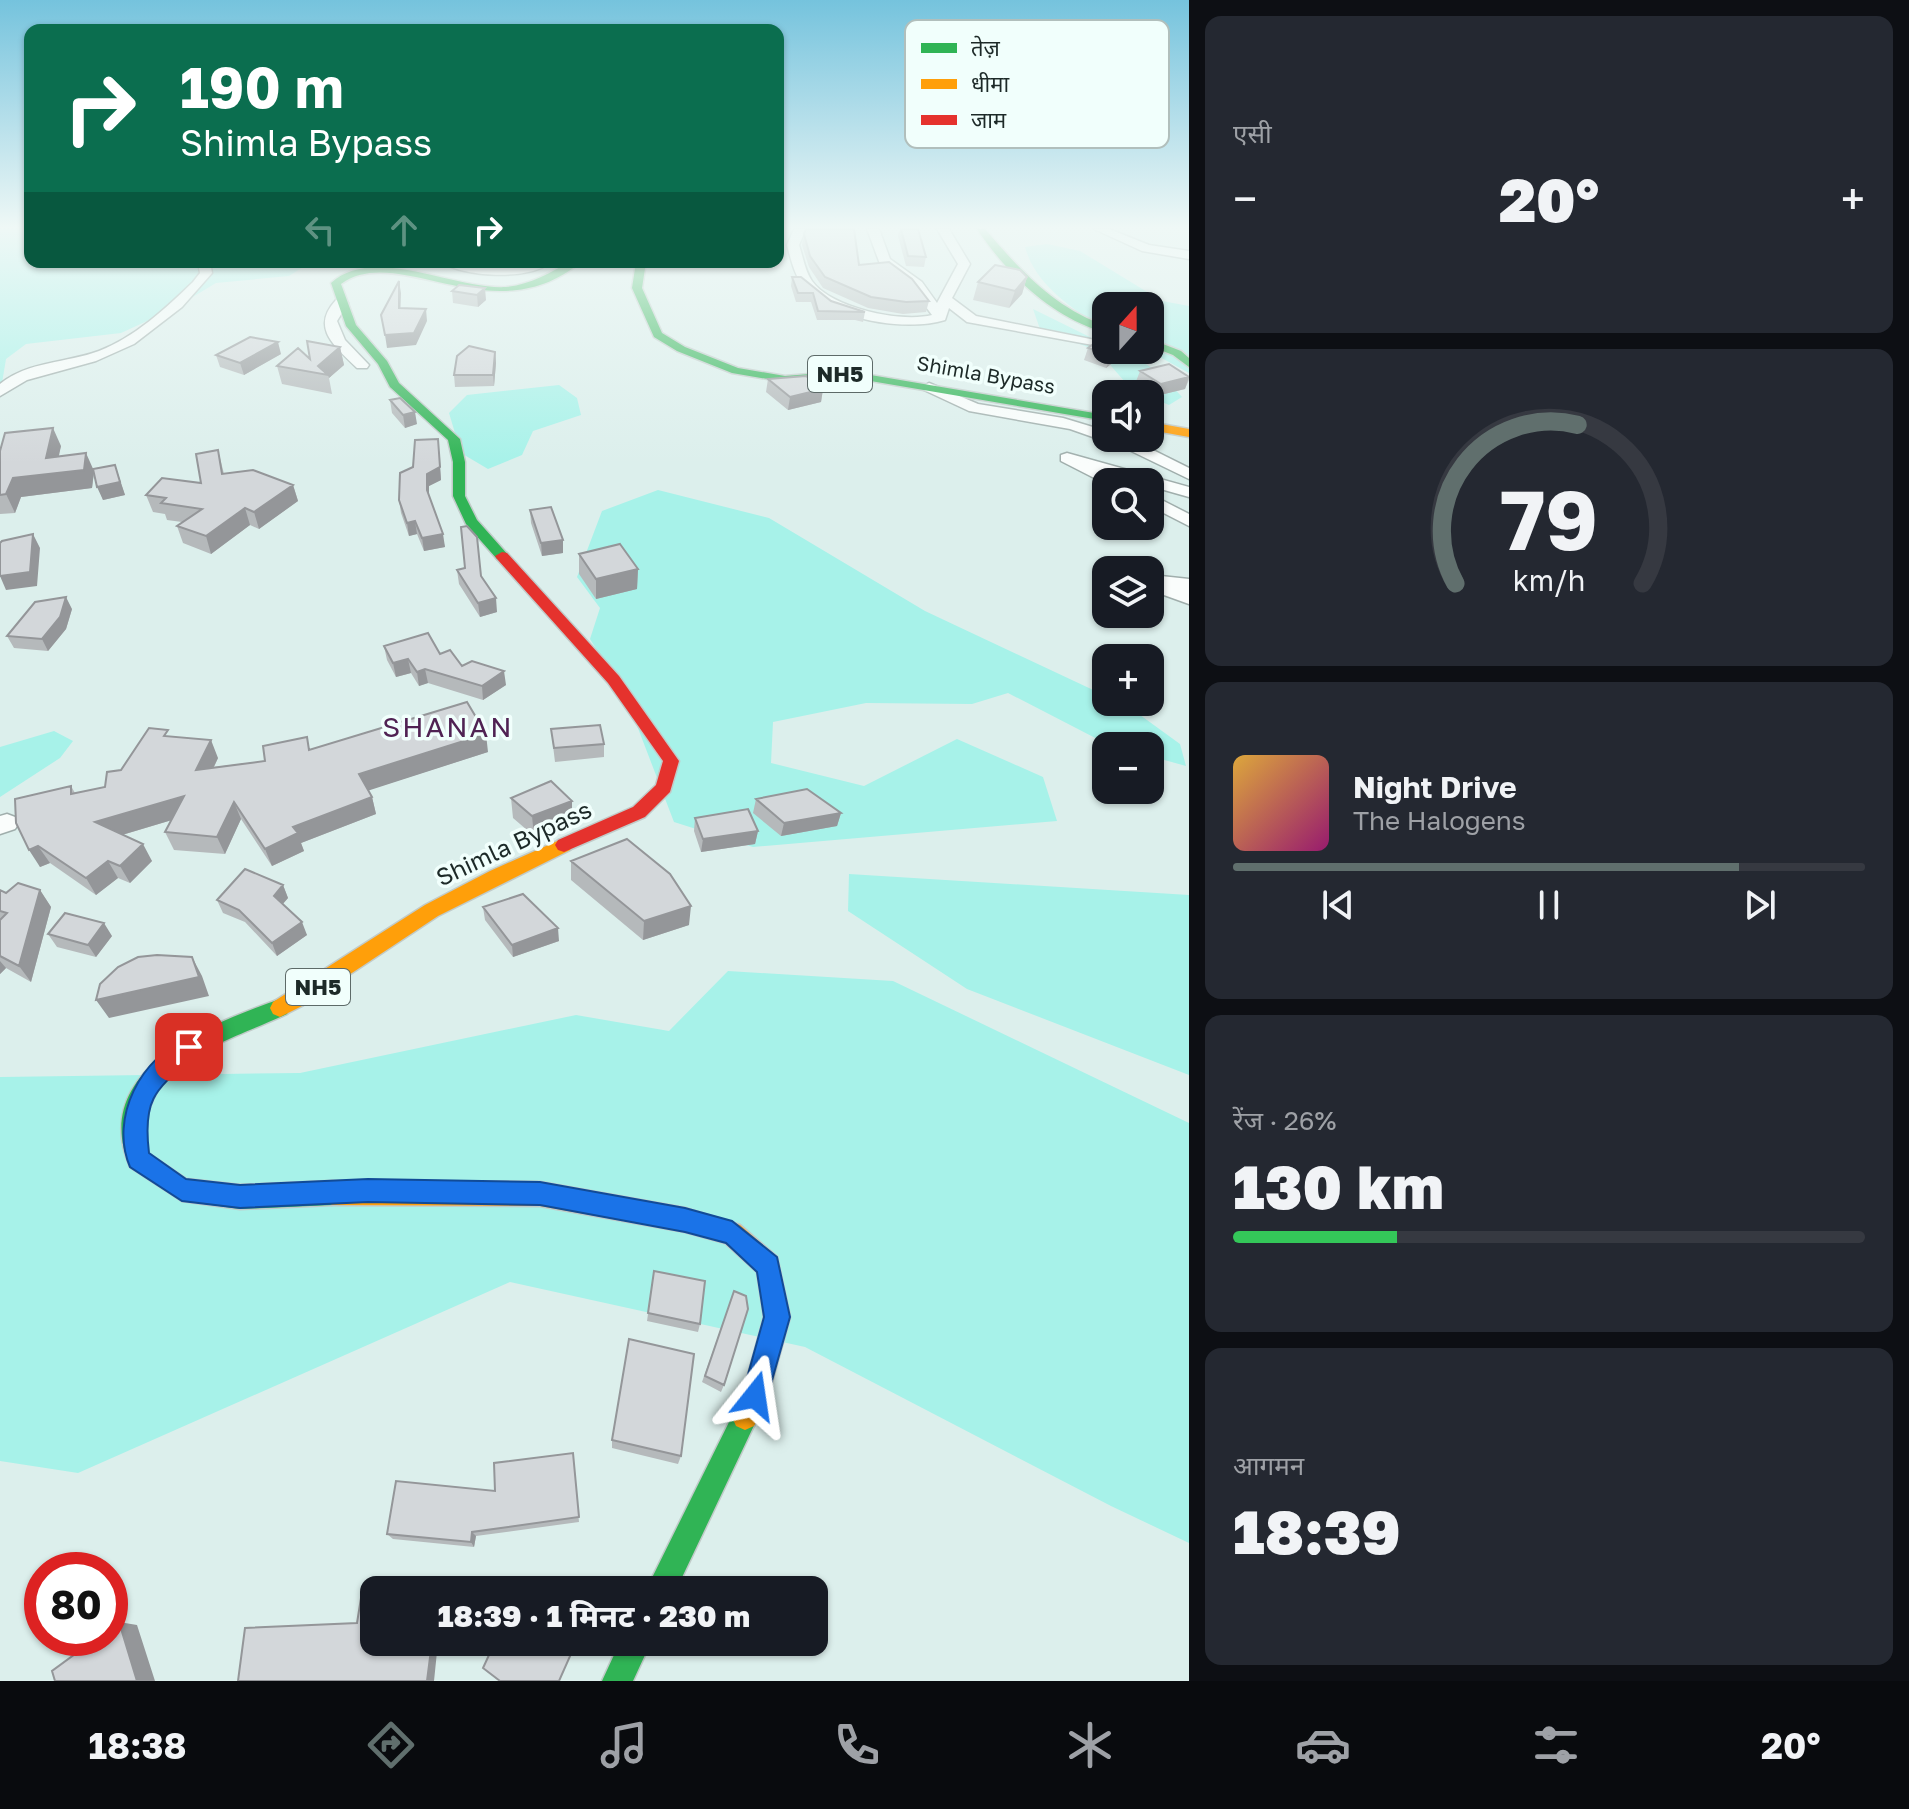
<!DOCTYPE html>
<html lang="hi">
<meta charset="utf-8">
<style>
:root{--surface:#171b24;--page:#242831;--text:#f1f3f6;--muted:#9ea1a6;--line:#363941;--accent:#606f6d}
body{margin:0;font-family:"Golos Text","Noto Sans Devanagari",sans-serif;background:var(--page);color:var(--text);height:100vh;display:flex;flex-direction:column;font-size:30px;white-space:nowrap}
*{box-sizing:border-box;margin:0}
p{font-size:26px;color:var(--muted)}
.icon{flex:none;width:44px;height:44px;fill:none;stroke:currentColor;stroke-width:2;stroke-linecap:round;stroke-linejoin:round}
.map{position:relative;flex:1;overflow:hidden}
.side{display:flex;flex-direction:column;gap:16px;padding:16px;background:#0d0f14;width:720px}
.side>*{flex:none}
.banner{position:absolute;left:24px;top:24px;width:760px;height:244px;border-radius:16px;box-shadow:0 2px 6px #0004;background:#0b6e4f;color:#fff;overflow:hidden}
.needle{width:52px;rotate:21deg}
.buttons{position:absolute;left:1092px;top:292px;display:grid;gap:16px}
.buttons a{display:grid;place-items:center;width:72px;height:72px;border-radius:16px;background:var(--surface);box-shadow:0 2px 6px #0004;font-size:40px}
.speed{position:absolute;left:24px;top:1552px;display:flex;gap:16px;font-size:40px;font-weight:700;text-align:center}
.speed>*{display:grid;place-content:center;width:104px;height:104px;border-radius:50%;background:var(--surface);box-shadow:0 2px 6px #0004;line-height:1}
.speed .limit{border:12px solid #d22;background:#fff;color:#111}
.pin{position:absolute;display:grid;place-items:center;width:68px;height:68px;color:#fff;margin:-34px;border-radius:16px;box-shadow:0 4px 12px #0006}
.me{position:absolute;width:88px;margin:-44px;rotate:15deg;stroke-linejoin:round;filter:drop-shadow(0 0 6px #0008)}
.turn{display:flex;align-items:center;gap:28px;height:168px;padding:0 24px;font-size:36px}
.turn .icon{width:104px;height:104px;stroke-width:2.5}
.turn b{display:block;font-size:56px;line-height:68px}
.lanes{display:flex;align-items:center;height:76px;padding:0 24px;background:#0003;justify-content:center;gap:40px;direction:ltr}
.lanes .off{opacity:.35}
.big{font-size:60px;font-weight:800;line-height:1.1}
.side .card{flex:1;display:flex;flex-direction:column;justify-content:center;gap:12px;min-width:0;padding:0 28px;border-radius:16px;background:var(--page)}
.side .dial{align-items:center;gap:0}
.dial svg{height:208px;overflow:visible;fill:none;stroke:var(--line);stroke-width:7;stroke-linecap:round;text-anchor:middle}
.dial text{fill:var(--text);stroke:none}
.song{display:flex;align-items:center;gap:24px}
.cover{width:96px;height:96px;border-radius:12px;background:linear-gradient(135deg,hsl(40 70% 55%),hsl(320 70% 35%))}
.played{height:8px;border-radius:4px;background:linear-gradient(90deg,var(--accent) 80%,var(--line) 80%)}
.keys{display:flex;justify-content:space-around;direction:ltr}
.heat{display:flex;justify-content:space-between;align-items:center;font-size:44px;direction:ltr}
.charge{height:12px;border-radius:6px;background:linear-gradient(90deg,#34c759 26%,var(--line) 0)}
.trip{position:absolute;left:360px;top:1576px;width:468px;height:80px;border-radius:16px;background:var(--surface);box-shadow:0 2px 6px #0004;font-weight:800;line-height:80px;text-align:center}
.menu{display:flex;height:128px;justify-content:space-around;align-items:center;background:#090b0e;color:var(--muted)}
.menu .icon{width:56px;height:56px}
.menu .current{color:var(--accent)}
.menu b{font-size:36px;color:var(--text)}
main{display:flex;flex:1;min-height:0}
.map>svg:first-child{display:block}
.green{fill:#a7f2e9}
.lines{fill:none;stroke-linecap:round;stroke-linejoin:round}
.street-casing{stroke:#a0aeac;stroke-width:3}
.fast-casing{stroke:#c1cbc9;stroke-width:3}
.slow-casing{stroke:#c1cbc9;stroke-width:3}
.jam-casing{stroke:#c1cbc9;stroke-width:3}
.street{fill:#fafdfc;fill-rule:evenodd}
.fast{fill:#30b455;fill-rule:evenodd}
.slow{fill:#ff9f0a;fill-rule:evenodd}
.jam{fill:#e5322d;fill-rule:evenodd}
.wall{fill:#b5b9bb}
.shaded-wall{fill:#949699}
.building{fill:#d3d7da;stroke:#949699;stroke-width:2}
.route{fill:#1a73e8;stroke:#114b97;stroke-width:2}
.labels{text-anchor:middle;stroke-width:7;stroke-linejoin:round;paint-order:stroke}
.far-street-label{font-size:20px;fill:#1d2a28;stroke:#f1fffc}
.shield{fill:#f1fffc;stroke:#5d6a68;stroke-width:2}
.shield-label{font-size:22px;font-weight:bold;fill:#1d2a28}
.street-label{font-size:24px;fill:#1d2a28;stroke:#f1fffc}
.quarter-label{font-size:28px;letter-spacing:2px;fill:#502253;stroke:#f1fffc}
.key{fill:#f1fffc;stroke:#b1bfbc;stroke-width:2}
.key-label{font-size:22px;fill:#1d2a28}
</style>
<main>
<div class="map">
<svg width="1189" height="1681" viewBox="0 0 1189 1681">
<rect width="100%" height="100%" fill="#dcefec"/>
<!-- green -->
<path class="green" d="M0 229H30V262H311L289 276 216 283 171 310 121 333 26 344 6 359 0 395Z
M1047 244 1080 251 1162 301 1189 306V373L1147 350 1150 306H1106V330C1074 310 1035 285 1025 247Z
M1033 309 1106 345V350C1139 354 1161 372 1182 397L1169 405 1150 397V394L1132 390 1098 351 1040 329Z
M559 385 577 398 581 415 533 431 522 455 488 469 461 453 449 413 467 395Z
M658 490 769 518 925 611 1106 696V702L1129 707 1180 744 1186 766 1150 756V746L1105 743 1008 693 972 704 866 703 773 722 771 763 864 786 957 739 1043 777 1057 821 753 847 674 822 626 697 590 639 600 608 577 577 602 511Z
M54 731 73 741 60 758 0 797V747Z
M849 874 1189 895V1075L967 989 848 911Z
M728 971 893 981 1189 1123V1543L1111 1506 805 1347 510 1282 78 1473 0 1461V1077L300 1073 576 1015 669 1031Z"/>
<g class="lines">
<defs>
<path id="street" d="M794 229H806L799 245C803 257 805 271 812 281 831 308 901 323 932 315L912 288 880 264 867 229H879L890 259 922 282 937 303 958 264 937 229H949L970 264 952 298 976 316 1100 341 1093 345 967 322 949 308 945 320C906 332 829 320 803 286 794 274 791 259 787 245Z
M1094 229H1109L1149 245 1189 251V259L1142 251Z
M198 262H210L212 273 182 307 134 344 96 361 27 380 0 396V384C28 361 67 363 99 351 135 337 165 309 193 282L200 273Z
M441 262 510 267 551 262C530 281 463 277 441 262Z
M336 300 348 303 337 321 345 340 369 365 367 368H357C335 346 310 328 336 300Z
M929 383 978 404 1063 418 1106 431V438L1139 443 1189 468V479L1127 449 1070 429 969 411 924 390 922 387Z
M1067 453 1189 487V497L1150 486V482L1116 476 1124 482 1106 484 1061 461V455Z
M1150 494 1189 514V526L1150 506Z
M1161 576 1189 579V604L1150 590V580Z
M7 814 15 817 19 823 15 829 0 834V816Z"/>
<path id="fast" d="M977 229H985C1021 271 1053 307 1106 326V333C1051 317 1008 275 977 229Z
M569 262H581C493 335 399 242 341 284L356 325 387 361 399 383 460 439 465 462V496L477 520 509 556 502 560 497 559 466 524 453 496V462L448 440 390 387 378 364 346 326 331 283C373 244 455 290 506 287 529 285 550 273 569 262Z
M636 262H646L642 288 662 333 685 347 738 368 785 376 847 371 1106 415V421L847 377 785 382 732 373 677 351 654 337 632 288Z
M1150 339 1181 351 1189 358V367L1173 355 1150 346Z
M280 999 287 1002 290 1008 287 1014C225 1043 130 1065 148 1153L186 1179 240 1185 332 1181 340 1185 344 1193 340 1201 332 1205 240 1209 182 1201 130 1167C88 1069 210 1024 280 999Z
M745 1404 754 1408 758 1417 676 1590H646L736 1408Z
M620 1642H651L633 1681H602Z"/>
<path id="slow" d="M1150 422 1189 429V437L1150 430Z
M564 838 570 840 573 845 570 850 438 916 302 1006 280 1017 273 1014 270 1008 273 1002 425 905 490 871Z
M332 1181 540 1182 685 1208 740 1225 777 1257 790 1317 768 1396 754 1426 745 1430 736 1426 732 1417 743 1393 764 1317 757 1272 725 1243 685 1232 540 1206 332 1205 324 1201 320 1193 324 1185Z"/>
<path id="jam" d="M502 552 507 553 619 676 679 761 670 792 645 817 564 852 558 850 555 845 558 840 633 807 656 785 663 761 608 683 497 559 495 556Z"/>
</defs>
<!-- street casing -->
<use href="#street" class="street-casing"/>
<!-- fast casing -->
<use href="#fast" class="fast-casing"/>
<!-- slow casing -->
<use href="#slow" class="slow-casing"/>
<!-- jam casing -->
<use href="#jam" class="jam-casing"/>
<!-- street -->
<use href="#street" class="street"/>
<!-- fast -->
<use href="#fast" class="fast"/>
<!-- slow -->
<use href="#slow" class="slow"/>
<!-- jam -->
<use href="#jam" class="jam"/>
</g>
<!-- wall -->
<path class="wall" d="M900 229H918L926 257 924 267 906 266 898 236Z
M804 234 859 265 929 301 926 312 903 314 868 308 823 288 809 267 802 245Z
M792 277 831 301 865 312 863 322 855 320H817L811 302H796L791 286Z
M1027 277 1022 294 1009 308 973 300 978 282Z
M459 285 486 300 478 307 453 303 452 291Z
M340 347 344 365 329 378 332 394 282 384 277 366 310 359Z
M1088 348 1106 350H1126L1125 353 1106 368 1084 360Z
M495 352 496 363 494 386 455 387 454 375Z
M281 354 244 375 220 367 216 355Z
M1140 371 1189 376V380L1185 389 1156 396 1135 384Z
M768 379 823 389 821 402 788 410 766 392Z
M390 400 417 424 405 428 392 413Z
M61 446 58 456 93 469 115 465 125 495 103 500 94 473 92 488 21 497 15 513 0 514V451Z
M218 450 224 474 293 485 298 501 259 529 250 525 211 554 183 543 177 526 182 522 167 520 165 514 153 512 146 495 201 483Z
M439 451 441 480 429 486V495L445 547 424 551 417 534 409 536 401 513 399 500Z
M530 510 563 540V553L542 556 531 523Z
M579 554 638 569 637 589 596 599 579 574Z
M457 570 481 576 497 612 480 617 459 584Z
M72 609 66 629 48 651 14 648 7 636Z
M384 646 440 654 462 666 506 685 483 700 428 683 419 686 411 673 396 677 387 660Z
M551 729 604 744V757L555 762Z
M171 737 218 758 214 767 265 761 311 750 488 752 368 790 372 797 376 814 301 843 304 851 272 866 241 819 225 854 174 850 165 832 172 820 122 835 152 861 130 883 118 878 96 895 50 863 40 867 15 799 71 786 75 793 105 787 121 770Z
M511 798 572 801V821L534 836 513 818Z
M756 799 841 813 837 826 781 836 753 813Z
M695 818 758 831 755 844 701 852 694 831Z
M571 861 689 925 643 940 571 880Z
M283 885 288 898 283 904 307 935 277 956 245 922 223 913 217 900Z
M0 890 6 893 40 890 51 907 31 982 6 968 0 974Z
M483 907 559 941 513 957 485 920Z
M48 934 112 936 96 957 57 947Z
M654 1271 700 1324 698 1332 647 1321Z
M734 1291 724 1385 721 1392 702 1382Z
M612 1440 681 1456 678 1464 612 1448Z
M573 1453 579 1522 476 1536 474 1547 393 1539 387 1534 495 1491Z"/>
<!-- shaded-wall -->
<path class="shaded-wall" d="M1027 277 1022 294 1009 308 1015 291Z
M399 281 401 293 400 320 399 308Z
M485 288 486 300 478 307 477 295Z
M426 309 427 321 416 345 387 348 385 335Z
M278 342 281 354 244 375 240 363Z
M340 347 344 365 329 378 328 375 318 366Z
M1118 350H1126L1125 353 1106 368 1111 355Z
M495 352 496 363 494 386 493 375Z
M1189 377 1185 389 1156 396 1161 384Z
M823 389 821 402 788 410 790 397Z
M415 412 417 424 405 428 403 415Z
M53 428 61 446 55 474 86 453 94 471 92 488 21 497 15 513 6 494 13 478 46 458Z
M438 439 441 480 429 486V502L427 490V474Z
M115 465 125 495 103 500 97 487Z
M293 485 298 501 259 529 254 512Z
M245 508 250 525 211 554 206 536Z
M415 521 417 534 409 536 407 523Z
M33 534 40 548 37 586 6 590 0 576Z
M443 534 445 547 424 551 422 538Z
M563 540V553L542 556 541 543Z
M638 569 637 589 596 599V579Z
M66 597 72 609 66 629 48 651 42 639Z
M496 598 497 612 480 617 478 603Z
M408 659 411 673 396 677 393 663Z
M425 669 428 683 419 686 417 672Z
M504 671 506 685 483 700 482 686Z
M486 734 488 752 364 792 359 774Z
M211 740 218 758 204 787 196 770Z
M184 796 192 814 105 840 95 822Z
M372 797 376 814 301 843 304 851 272 866 265 849 293 827Z
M572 801V821L534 836 532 816Z
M234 802 241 819 225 854 217 837Z
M841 813 837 826 781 836 784 823Z
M758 831 755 844 701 852 703 839Z
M143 844 152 861 130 883 120 866Z
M38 846 50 863 40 867 29 850Z
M108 861 118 878 96 895 86 878Z
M283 885 288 898 279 908 274 896Z
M40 890 51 907 31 982 19 966Z
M691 906 689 925 643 940 644 921Z
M302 922 307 935 277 956 272 943Z
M104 923 112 936 96 957 88 945Z
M558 928 559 941 513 957 512 945Z
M192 957 202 976 209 996 109 1018 96 1000Z
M0 961 6 968 0 974Z
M472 1532 476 1536 474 1547 471 1542Z
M119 1622 137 1625 155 1681H137Z
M432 1642H438L434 1681H427Z"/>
<!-- building -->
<path class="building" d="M806 229H854L859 265 889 262 912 279 929 301 906 302 871 297 825 277 810 256 804 234Z
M901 229H918L926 257 908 256Z
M995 265 1020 270 1027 277 1015 291 978 282Z
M792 277H801L831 301 865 312 818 311 813 293H798Z
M399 281V308L426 309 414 333 385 335 381 315Z
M459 285 485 288 477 295 452 291Z
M1106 335V350H1118L1111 355 1088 348Z
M250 337 278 342 240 363 216 355Z
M307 341 340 347 318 366 328 375 277 366 298 348 310 359Z
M469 346 495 352 493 375H454L457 356Z
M1169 364 1189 377 1161 384 1140 371Z
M806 376 823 389 790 397 768 379Z
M400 398 415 412 403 415 390 400Z
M53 428 46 458 86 453 84 470 13 478 6 494 0 495V451L5 433Z
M438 439 440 467 427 474V490L443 534 422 538 415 521 407 523 399 500 400 473 413 467 415 440Z
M218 450 222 474 253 470 293 485 254 512 245 508 206 536 177 526 202 509 161 503 166 498 146 495 162 478 201 483 196 454Z
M115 465 120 482 97 487 93 469Z
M551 507 563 540 541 543 530 510Z
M467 526 477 537 481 576 496 598 478 603 457 570 465 568 461 527Z
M33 534 30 572 0 576V543L2 541Z
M620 544 638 569 596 579 579 554Z
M66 597 60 617 42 639 7 636 35 602Z
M428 633 440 654 450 650 462 666 472 661 504 671 482 686 425 669 417 672 408 659 393 663 384 646Z
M467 702 486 734 359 774 372 797 293 827 298 833 265 849 234 802 217 837 165 832 184 796 95 822 143 844 120 866 108 861 86 878 38 846 29 850 16 823 15 799 71 786V794L105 787 107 772 121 770 149 728 168 730 164 736 211 740 196 770 265 761 263 746 307 737 309 750Z
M600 725 604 744 554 748 551 729Z
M551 781 572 801 532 816 511 798Z
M807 789 841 813 784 823 756 799Z
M748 809 758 831 703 839 695 818Z
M627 839 670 874 691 906 644 921 571 861Z
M245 869 283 885 274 896 302 922 272 943 239 910 217 900Z
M18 883 40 890 19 966 0 956V920L7 913 0 911V890L6 893Z
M523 894 558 928 512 945 483 907Z
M65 913 104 923 88 945 48 934Z
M157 955 192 957 199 977 96 1000 100 984 118 967 138 957Z
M654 1271 705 1281 700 1324 648 1313Z
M734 1291 746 1296 748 1309 724 1385 705 1376Z
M629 1339 694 1354 681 1456 612 1440Z
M573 1453 579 1517 472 1532 471 1542 387 1534 396 1481 495 1491 494 1463Z
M361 1598 374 1599V1642H432L427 1681H238L245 1628 357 1623Z
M119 1622 137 1681H55L52 1671 97 1638H110V1629Z
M495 1642H570L575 1645 559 1681H500L483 1668Z"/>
<!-- sky -->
<linearGradient id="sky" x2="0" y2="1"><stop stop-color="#75c3dd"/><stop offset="0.49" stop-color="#eff8f6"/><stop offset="1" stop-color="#eff8f6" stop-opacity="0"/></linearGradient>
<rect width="1189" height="464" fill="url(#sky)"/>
<!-- route -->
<path class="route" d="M189 1038 197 1040 200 1047 197 1054C157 1089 142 1096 149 1153L186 1179 240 1185 368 1179 540 1182 685 1208 732 1221 777 1257 790 1317 765 1405 755 1409 746 1405 742 1396 764 1317 757 1272 726 1243 685 1232 540 1205 368 1202 240 1208 182 1201 130 1167C109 1118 141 1056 189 1038Z"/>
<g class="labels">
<!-- far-street labels -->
<g class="far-street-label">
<text transform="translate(986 375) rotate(10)" y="7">Shimla Bypass</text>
</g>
<!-- shield labels -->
<g class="shield">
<rect x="808" y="356" width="64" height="36" rx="6"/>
<rect x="286" y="969" width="64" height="36" rx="6"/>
</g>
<g class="shield-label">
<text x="840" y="382">NH5</text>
<text x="318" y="995">NH5</text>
</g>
<!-- street labels -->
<g class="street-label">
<text transform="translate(514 844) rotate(-25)" y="8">Shimla Bypass</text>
</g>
<!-- quarter labels -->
<g class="quarter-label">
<text x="448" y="737">SHANAN</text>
</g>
</g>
<!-- legend -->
<rect x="905" y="20" width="264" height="128" rx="12" class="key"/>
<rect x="921" y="43" width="36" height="10" fill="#30b455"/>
<rect x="921" y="79" width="36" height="10" fill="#ff9f0a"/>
<rect x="921" y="115" width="36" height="10" fill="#e5322d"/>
<g class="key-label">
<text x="971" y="56">तेज़</text>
<text x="971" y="92">धीमा</text>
<text x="971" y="128">जाम</text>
</g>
</svg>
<div class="buttons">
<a><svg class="needle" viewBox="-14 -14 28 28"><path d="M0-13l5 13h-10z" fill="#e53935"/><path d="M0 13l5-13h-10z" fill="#9ea1a6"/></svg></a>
<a><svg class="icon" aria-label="sound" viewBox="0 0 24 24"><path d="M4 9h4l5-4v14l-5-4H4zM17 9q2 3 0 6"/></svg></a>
<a><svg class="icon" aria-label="search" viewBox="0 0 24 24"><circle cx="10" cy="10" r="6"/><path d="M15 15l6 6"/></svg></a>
<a><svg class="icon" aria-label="layers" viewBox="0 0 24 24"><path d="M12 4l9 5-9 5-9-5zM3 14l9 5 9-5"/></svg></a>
<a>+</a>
<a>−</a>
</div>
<div class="speed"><div class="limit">80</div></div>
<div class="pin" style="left:189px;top:1047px;background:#d93025"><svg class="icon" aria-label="arrive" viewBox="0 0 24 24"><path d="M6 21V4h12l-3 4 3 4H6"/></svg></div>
<svg class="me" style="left:755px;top:1396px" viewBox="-20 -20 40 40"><path d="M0-17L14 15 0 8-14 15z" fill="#1a73e8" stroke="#fff" stroke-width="4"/></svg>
<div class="trip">18:39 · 1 मिनट · 230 m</div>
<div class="banner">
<div class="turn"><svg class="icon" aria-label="right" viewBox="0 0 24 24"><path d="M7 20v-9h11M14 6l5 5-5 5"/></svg><div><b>190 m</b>Shimla Bypass</div></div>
<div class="lanes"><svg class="icon off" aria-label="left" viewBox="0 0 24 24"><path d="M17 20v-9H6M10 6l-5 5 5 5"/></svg><svg class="icon off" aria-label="ahead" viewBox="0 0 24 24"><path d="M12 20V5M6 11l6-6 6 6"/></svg><svg class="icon" aria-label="right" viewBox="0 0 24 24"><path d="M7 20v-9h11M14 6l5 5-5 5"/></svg></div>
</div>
</div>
<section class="side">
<div class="card"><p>एसी</p>
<div class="heat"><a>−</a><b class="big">20°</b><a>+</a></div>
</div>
<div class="card dial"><svg viewBox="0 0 100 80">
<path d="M14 69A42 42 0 1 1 86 69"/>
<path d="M14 69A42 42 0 0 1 61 8" stroke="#606f6d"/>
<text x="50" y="56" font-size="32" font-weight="700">79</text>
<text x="50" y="72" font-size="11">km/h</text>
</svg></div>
<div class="card">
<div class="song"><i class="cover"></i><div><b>Night Drive</b><p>The Halogens</p></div></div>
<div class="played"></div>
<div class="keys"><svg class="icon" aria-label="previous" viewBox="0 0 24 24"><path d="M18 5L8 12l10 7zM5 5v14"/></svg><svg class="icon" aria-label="pause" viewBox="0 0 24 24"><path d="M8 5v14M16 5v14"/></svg><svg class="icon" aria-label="next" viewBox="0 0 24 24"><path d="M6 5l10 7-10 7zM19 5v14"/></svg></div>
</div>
<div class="card"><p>रेंज · 26%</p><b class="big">130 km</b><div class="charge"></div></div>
<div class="card"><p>आगमन</p><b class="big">18:39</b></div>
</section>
</main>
<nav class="menu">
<b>18:38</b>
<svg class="icon current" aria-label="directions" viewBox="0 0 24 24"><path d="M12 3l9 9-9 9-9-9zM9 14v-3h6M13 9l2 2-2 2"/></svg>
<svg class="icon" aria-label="music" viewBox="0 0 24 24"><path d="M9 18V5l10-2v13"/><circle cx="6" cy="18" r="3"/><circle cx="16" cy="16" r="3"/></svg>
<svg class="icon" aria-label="phone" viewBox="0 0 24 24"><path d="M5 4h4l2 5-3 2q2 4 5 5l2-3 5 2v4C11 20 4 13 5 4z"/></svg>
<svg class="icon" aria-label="climate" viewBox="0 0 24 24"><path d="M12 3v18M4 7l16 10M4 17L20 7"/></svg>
<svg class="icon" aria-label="car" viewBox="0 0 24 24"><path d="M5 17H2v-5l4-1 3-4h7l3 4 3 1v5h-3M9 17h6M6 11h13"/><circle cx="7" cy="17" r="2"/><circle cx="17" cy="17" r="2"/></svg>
<svg class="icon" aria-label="filters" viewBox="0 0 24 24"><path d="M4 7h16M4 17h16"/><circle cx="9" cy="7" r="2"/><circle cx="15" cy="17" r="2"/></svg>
<b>20°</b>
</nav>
